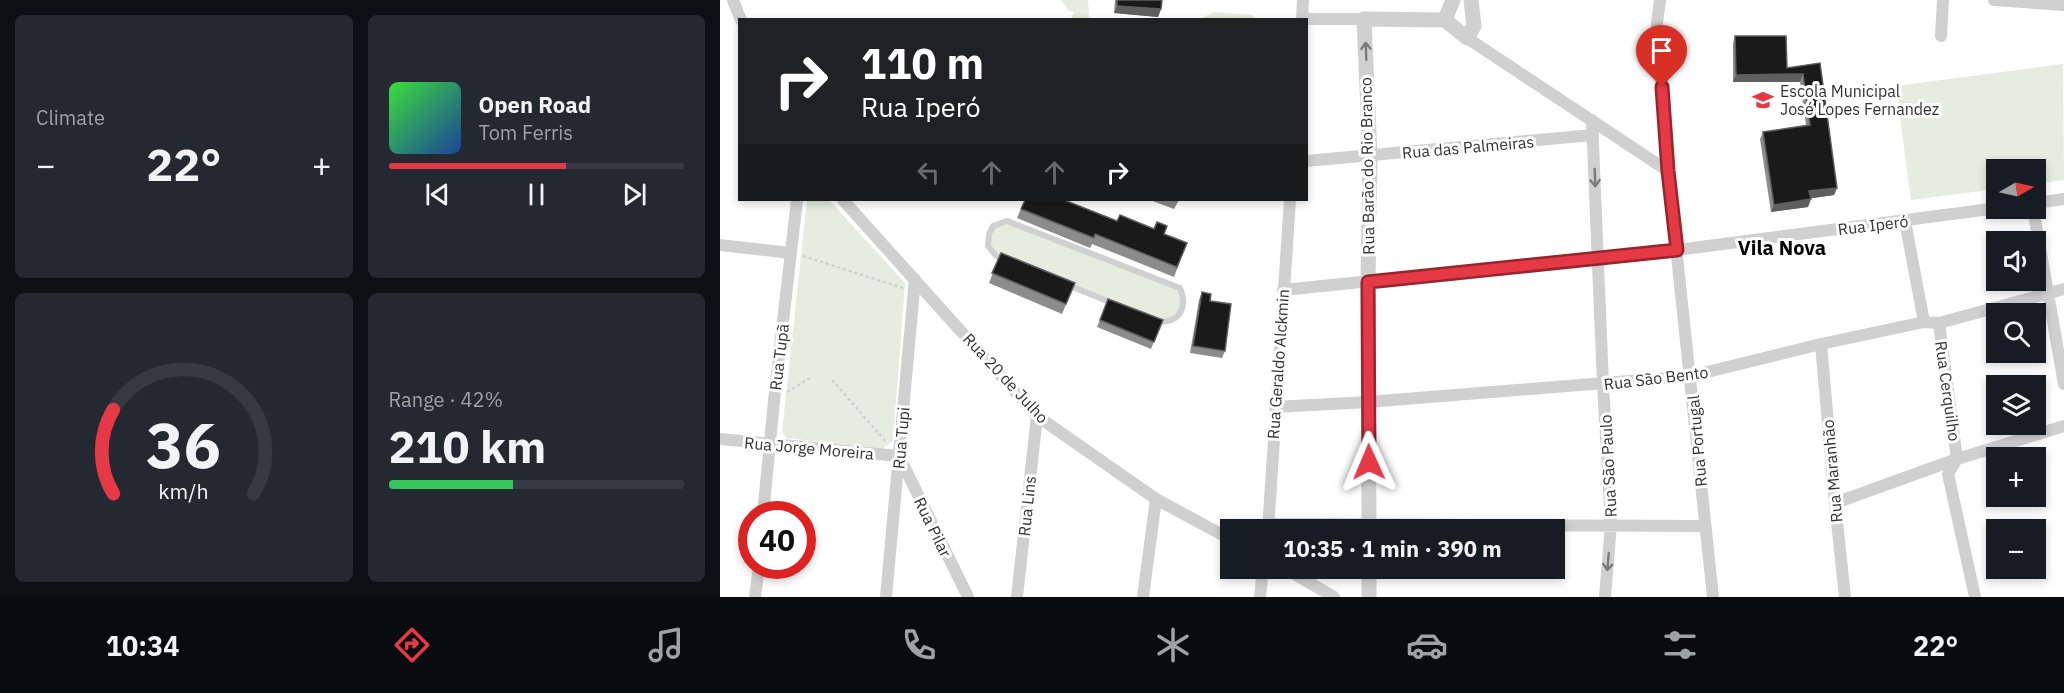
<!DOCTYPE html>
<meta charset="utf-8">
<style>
:root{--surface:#171b24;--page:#242831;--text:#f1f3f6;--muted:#9ea1a6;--line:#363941;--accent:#e63946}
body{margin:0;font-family:"IBM Plex Sans",sans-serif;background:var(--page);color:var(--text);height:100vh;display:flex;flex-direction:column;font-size:22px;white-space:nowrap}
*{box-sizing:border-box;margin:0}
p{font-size:20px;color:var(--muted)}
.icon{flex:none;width:33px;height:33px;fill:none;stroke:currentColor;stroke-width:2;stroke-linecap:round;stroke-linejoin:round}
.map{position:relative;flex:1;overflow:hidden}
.sheet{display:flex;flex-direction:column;gap:15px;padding:15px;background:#0d0f14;width:720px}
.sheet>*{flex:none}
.guide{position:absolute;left:18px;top:18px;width:570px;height:183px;border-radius:0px;box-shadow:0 3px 9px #0003;background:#202124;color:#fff;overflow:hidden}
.needle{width:39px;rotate:81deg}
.buttons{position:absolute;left:1266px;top:159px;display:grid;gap:12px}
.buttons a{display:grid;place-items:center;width:60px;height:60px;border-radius:0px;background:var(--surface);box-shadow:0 3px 9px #0003;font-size:30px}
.speed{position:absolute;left:18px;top:501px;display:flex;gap:12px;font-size:30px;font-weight:700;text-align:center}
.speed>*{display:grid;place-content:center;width:78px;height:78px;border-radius:50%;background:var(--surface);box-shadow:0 3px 9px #0003;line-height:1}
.speed .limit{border:9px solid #d22;background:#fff;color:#111}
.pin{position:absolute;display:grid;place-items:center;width:51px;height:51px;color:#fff;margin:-62px -26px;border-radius:50% 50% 50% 0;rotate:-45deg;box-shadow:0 0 6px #0007}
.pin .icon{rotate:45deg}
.me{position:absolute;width:66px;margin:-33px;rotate:359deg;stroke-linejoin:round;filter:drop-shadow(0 0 4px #0008)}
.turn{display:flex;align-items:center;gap:21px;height:126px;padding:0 24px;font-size:27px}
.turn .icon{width:78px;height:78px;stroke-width:2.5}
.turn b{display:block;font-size:42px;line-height:51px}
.lanes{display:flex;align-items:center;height:57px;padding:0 24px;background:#0003;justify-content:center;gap:30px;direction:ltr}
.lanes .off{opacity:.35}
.big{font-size:45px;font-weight:800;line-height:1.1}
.sheet .tile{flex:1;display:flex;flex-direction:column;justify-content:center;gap:9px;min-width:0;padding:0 21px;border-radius:9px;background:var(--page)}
.sheet .dial{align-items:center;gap:0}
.dial svg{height:156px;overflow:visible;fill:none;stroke:var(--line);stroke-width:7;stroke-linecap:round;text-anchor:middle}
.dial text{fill:var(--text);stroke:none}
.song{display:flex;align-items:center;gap:18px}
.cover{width:72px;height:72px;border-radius:9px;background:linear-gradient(135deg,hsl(120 70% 55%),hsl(220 70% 35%))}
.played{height:6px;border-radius:3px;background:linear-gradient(90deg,var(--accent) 60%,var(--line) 60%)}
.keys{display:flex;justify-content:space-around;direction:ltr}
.heat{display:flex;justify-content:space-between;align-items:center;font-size:33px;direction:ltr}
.charge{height:9px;border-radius:4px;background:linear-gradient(90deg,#34c759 42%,var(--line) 0)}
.sheet .tiles{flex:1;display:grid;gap:15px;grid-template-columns:repeat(2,1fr)}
.trip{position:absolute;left:500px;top:519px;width:345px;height:60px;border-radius:0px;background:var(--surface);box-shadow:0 3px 9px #0003;font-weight:800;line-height:60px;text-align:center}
.menu{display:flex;height:96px;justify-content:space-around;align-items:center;background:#090b0e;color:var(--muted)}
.menu .icon{width:42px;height:42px}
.menu .current{color:var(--accent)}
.menu b{font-size:27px;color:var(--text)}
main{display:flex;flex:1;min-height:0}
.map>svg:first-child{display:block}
.green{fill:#e6ecdf}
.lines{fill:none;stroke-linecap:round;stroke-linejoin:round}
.path{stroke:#cdcdcd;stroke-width:2;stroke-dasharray:3 3;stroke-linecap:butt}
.service{stroke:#d0d0d0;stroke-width:6}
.minor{stroke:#d0d0d0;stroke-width:12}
.tertiary{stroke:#d0d0d0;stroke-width:15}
.wall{fill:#8c8c8c}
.shaded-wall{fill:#5f5f5f}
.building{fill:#1a1a1a;stroke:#5f5f5f;stroke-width:1.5}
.oneway{stroke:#7a7a7a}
.route-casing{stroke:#96252e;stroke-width:15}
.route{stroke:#e63946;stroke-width:10}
.labels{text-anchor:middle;stroke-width:6;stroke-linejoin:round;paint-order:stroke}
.poi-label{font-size:16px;fill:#333;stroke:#fff;text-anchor:start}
.street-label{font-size:16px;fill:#333;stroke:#fff}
.quarter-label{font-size:20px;font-weight:bold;fill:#000;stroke:#fff}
</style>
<main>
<section class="sheet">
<div class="tiles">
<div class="tile"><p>Climate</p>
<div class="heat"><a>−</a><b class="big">22°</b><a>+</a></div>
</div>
<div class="tile">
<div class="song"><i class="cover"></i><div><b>Open Road</b><p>Tom Ferris</p></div></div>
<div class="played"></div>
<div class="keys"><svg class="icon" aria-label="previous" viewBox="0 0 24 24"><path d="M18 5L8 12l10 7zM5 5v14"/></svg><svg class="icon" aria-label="pause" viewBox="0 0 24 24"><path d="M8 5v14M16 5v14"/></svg><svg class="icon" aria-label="next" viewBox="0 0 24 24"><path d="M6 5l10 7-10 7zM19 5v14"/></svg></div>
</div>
<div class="tile dial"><svg viewBox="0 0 100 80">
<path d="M14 69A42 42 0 1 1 86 69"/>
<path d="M14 69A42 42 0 0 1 14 26" stroke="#e63946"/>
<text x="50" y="56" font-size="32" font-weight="700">36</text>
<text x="50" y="72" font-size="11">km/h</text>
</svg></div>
<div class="tile"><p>Range · 42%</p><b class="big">210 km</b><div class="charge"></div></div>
</div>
</section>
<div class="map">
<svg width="1344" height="597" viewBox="0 0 1344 597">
<rect width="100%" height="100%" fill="#fff"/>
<!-- green -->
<path class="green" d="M341 0H368L369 19H351L354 12 349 11Z
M494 12 533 15 536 19H481Z
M1343 64 1344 180 1316 184V170H1276V189L1191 200 1176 86Z
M87 200H109L185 283 173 441 162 449 66 438 62 432Z
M287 222 459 289C462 310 461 318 439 321L272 251 269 240 271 230Z"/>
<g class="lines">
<!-- path -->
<path class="path" d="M83 256 183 288
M112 380 167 443
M67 392 90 378"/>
<!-- service -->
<path class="service" d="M287 221 460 288C468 308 460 322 439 322L276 256 268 246 269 234 273 226Z"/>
<!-- minor -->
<path class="minor" d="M13 0 21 20
M940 0 937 23 948 171 993 597
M1274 0 1344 5
M582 19H644
M582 20 583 0
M1221 36 1223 0
M747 38 948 171
M872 120 883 384 891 525 885 597
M586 161 873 135
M123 200 317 416 436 499 510 539
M1316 203 1344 199
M1313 208 1344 384
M1185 221 1204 322
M0 245 71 253
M563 290 957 250 1278 208
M1219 323 1237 459 1228 474 1255 597
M1101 344 1115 503 1125 597
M555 407 648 402 971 376 1101 344 1204 322 1219 323 1344 289
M0 439 179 456 248 597
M1115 503 1237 459 1344 426
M43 514 55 391 77 200
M549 524 985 526
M548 530 570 200
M564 568 614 597
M35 597 39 566
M166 597 195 279
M297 597 317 416
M423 597 436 499
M540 597 543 568"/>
<!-- tertiary -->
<path class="tertiary" d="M725 20 733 0
M649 530 648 282 650 156 644 19 725 20 747 38 754 26 751 0
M649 597V568"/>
</g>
<!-- wall -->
<path class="wall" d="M395 0H442L441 9 438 17 394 13Z
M1015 36 1067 68 1100 63 1117 188 1114 195 1091 198 1088 207 1051 212 1040 139 1043 132 1086 125 1080 82H1013V43Z
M305 200 397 221 444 234 467 243 454 277 372 244 370 248 297 218Z
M430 200H459L454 209Z
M281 253 355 283 342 314 269 283Z
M482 292 490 301 505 351 502 358 470 353 479 300Z
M388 299 443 320 431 349 377 327Z"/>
<!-- shaded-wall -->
<path class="shaded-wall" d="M397 6 441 9 438 17 394 13Z
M1083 74 1080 82H1013L1016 75Z
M1117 188 1114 195 1087 199 1089 191Z
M1091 199 1088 207 1051 212 1054 205Z"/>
<!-- building -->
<path class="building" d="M397 0H442L441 9 397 6Z
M1015 36H1066L1067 68 1100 63 1117 188 1089 191 1091 199 1054 205 1043 132 1090 125 1083 74 1016 75Z
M305 200H344L397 221 400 215 434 229 437 222 447 226 444 234 467 243 457 267 375 234 374 238 301 209Z
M281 253 355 283 346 304 272 273Z
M482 292 491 294 490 301 511 304 505 351 473 346Z
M388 299 443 320 434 342 380 320Z"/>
<!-- one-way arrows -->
<defs><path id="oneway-shaft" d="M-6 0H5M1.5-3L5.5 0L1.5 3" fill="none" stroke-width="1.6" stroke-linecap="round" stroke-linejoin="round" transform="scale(1.5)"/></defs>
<g class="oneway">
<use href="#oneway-shaft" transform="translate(646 51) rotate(-92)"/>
<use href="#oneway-shaft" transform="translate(875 178) rotate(88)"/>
<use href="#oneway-shaft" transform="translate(888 562) rotate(95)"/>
</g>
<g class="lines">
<defs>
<path id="route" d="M649 462 648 282 957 250 948 171 942 87"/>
</defs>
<!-- route casing -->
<use href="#route" class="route-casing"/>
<!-- route -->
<use href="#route" class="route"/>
</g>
<!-- icons -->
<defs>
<symbol id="school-bare" viewBox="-9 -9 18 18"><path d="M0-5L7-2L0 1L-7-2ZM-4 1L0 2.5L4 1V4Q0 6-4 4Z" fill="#e63946" stroke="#fff" stroke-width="2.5" paint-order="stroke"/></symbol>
</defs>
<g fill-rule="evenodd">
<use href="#school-bare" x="1028" y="85" width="30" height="30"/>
</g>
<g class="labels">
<!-- poi labels -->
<g class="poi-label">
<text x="1060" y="97">Escola Municipal<tspan x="1060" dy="18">José Lopes Fernandez</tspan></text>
</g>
<!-- street labels -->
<g class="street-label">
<text transform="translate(748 147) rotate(-5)" y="6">Rua das Palmeiras</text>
<text transform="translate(647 166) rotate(-91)" y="6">Rua Barão do Rio Branco</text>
<text transform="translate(1153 225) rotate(-7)" y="6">Rua Iperó</text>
<text transform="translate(59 357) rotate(-83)" y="6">Rua Tupã</text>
<text transform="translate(558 364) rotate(-86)" y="6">Rua Geraldo Alckmin</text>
<text transform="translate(286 378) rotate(47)" y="6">Rua 20 de Julho</text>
<text transform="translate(936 378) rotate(-7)" y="6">Rua São Bento</text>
<text transform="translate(1228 391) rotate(82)" y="6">Rua Cerquilho</text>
<text transform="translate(181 438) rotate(-85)" y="6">Rua Tupi</text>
<text transform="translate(977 441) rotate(-95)" y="6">Rua Portugal</text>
<text transform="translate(89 448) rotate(5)" y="6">Rua Jorge Moreira</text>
<text transform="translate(888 466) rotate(-93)" y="6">Rua São Paulo</text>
<text transform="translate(1112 471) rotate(-95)" y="6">Rua Maranhão</text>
<text transform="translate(307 506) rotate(-84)" y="6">Rua Lins</text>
<text transform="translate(213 527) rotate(64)" y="6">Rua Pilar</text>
</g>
<!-- quarter labels -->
<g class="quarter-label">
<text x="1062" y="255">Vila Nova</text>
</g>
</g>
</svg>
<div class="buttons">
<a><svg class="needle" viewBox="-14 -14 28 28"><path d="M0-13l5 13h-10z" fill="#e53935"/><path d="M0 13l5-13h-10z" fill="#9ea1a6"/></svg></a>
<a><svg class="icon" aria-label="sound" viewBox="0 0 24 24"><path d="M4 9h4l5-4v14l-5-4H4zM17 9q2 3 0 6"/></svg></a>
<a><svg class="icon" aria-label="search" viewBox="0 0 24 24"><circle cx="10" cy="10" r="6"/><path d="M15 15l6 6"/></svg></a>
<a><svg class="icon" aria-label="layers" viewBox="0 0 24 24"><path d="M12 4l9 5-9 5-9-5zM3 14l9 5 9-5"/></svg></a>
<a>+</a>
<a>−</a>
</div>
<div class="speed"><div class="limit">40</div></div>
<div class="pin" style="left:942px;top:87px;background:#d93025"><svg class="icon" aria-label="arrive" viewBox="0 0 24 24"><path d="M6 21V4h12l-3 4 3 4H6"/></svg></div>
<svg class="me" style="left:649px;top:462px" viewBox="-20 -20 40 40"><path d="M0-17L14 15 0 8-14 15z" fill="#e63946" stroke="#fff" stroke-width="4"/></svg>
<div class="trip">10:35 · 1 min · 390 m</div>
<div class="guide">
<div class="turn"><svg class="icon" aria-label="right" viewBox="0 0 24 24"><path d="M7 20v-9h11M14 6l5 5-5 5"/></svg><div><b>110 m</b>Rua Iperó</div></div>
<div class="lanes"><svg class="icon off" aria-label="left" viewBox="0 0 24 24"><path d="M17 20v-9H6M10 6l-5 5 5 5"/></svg><svg class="icon off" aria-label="ahead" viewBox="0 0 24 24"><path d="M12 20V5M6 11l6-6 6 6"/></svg><svg class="icon off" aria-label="ahead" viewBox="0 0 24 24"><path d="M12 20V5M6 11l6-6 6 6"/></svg><svg class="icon" aria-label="right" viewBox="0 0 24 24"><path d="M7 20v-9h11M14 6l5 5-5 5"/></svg></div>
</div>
</div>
</main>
<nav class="menu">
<b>10:34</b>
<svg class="icon current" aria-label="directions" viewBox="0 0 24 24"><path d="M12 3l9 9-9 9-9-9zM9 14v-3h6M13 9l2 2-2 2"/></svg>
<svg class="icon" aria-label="music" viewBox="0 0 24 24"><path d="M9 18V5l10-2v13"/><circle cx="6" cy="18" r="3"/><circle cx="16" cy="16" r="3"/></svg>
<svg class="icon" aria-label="phone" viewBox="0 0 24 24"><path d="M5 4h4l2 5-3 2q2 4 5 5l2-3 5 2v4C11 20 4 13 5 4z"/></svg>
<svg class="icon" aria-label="climate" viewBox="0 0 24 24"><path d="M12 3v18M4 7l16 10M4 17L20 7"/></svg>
<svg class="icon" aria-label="car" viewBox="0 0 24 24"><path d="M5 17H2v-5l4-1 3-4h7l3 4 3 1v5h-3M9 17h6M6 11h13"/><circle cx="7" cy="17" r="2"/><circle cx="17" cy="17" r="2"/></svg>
<svg class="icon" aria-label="filters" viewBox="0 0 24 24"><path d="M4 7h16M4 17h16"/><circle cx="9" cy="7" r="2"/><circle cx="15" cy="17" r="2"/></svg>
<b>22°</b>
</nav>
